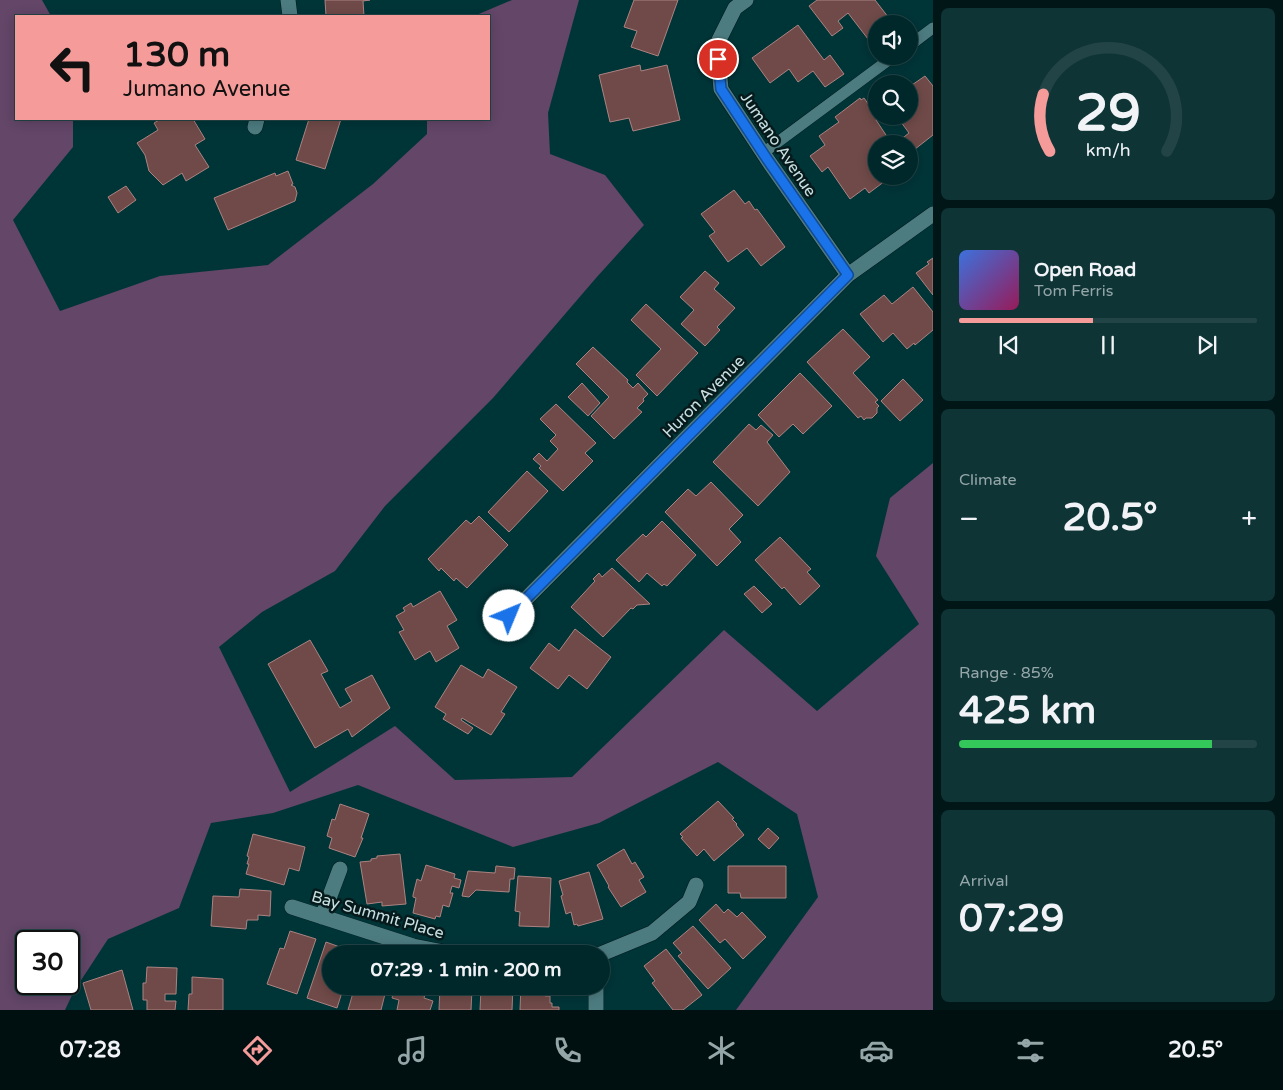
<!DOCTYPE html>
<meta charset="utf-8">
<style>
:root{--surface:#00282a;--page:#0e3436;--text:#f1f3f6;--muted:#95a6a8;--line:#224447;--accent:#f59b99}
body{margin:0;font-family:"Varela Round",sans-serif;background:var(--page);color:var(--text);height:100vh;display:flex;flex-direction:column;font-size:19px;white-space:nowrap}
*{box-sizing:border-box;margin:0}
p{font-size:16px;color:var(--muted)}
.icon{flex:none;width:28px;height:28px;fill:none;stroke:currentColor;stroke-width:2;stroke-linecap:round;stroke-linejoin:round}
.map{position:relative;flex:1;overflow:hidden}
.panel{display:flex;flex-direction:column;gap:8px;padding:8px;background:#001617;width:350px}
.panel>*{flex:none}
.top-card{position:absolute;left:15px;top:15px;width:475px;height:105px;border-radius:0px;box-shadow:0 2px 12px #0003,0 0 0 1px var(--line);background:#f59b99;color:#111;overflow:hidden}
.buttons{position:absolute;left:868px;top:15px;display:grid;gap:10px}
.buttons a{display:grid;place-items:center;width:50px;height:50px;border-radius:50%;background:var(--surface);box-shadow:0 2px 12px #0003,0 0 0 1px var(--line);font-size:25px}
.speed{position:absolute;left:15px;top:930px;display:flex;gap:10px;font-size:25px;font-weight:700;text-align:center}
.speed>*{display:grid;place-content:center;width:65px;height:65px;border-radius:50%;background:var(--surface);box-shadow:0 2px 12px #0003,0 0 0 1px var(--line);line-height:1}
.speed .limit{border:2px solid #111;border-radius:8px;background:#fff;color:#111}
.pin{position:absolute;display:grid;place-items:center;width:42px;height:42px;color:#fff;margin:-21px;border:2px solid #fff;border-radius:50%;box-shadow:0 1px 5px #0007}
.me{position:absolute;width:55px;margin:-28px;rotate:45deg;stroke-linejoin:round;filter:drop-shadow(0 0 4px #0008)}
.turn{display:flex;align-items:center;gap:18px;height:105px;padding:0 25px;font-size:22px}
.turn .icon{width:65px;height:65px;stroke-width:2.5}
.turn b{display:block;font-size:35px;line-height:42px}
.big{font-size:38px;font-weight:700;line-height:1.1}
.panel .card{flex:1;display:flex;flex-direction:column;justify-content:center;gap:8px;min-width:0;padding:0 18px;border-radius:8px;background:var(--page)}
.panel .dial{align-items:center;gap:0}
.dial svg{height:130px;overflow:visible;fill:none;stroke:var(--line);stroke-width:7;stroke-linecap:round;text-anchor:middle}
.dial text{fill:var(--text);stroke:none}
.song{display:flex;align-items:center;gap:15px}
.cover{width:60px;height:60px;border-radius:8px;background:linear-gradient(135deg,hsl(220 70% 55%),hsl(330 70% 35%))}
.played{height:5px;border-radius:2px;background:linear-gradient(90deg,var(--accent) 45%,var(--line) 45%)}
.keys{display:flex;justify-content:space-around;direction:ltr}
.heat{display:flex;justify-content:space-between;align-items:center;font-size:28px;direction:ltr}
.charge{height:8px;border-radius:4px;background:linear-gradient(90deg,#34c759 85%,var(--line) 0)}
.trip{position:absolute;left:322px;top:945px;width:288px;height:50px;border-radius:25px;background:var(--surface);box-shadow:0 2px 12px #0003,0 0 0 1px var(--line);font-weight:700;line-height:50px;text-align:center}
.menu{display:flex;height:80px;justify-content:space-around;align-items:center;background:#001011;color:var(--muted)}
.menu .icon{width:35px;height:35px}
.menu .on{color:var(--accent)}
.menu b{font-size:22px;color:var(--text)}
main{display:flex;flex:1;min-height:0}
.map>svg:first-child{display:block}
.green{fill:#634668;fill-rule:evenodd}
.building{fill:#6f4a48;stroke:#ac8381}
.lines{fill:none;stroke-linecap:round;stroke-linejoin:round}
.service-casing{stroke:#021a1c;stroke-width:12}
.minor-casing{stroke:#021a1c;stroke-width:16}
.service{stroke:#4d7c80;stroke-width:11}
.minor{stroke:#4d7c80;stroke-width:15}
.route-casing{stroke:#114b97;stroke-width:12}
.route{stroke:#1a73e8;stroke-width:9}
.labels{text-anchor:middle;stroke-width:5;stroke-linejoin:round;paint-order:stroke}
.street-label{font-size:16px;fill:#c8e0e2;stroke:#06191b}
</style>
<main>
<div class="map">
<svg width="933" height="1010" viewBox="0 0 933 1010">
<rect width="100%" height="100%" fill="#003538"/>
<!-- green -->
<path class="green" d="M0 0H42L51 16H16V119H73V147L13 220 60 311 160 276 268 265 373 184 427 134V119H489V16H474L512 0H579L548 113 550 154 605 175 644 225 596 278 493 398 385 506 335 571 262 612 219 647 290 792 395 726 455 780 572 777 724 630 817 711 919 624 876 556 890 498 933 463V1010H736L818 897 797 814 718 762 599 823 513 847 358 785 273 813 211 823 179 908 108 939 74 991 65 1010H0ZM26 941H69V984H26Z"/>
<!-- building -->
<path class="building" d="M325 0H370L363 1 364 16H326Z
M634 0H678L658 56 631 47 637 31 624 27Z
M817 0H875L892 22 889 24H876V33L868 39 848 13 838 21 843 28 832 36 809 6Z
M798 25 824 60 830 55 844 74 825 87 813 71 798 82 789 69 770 83 752 58Z
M640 65 641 71 667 65 680 120 633 131 629 118 610 122 599 75Z
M925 76 933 86V135L910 153 909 144H903L900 140 909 133 898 118 901 116H909V110L912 108 909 104V87Z
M860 98 861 100 864 98 878 118 876 120 892 144H876V176H897L891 181 889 178 869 193 865 188 850 199 828 167 822 172 810 156 825 145 819 136 839 122 835 117Z
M161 119H193L205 139 195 145 209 167 186 181 182 173 163 185 149 171 145 155 137 143 158 130 154 123Z
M309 119H341L325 169 296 160Z
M288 171 293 184 291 185 295 187 297 193 295 201 228 230 214 198 275 173 276 176Z
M126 186 136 200 118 213 108 197Z
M734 190 745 204 749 201 755 210 757 209 785 247 761 266 747 248 728 262 709 236 715 232 701 214Z
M933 258V295L916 273 929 264 927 262Z
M705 271 719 283 714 289 735 308 717 327 720 330 705 346 681 324 694 310 680 297Z
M913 287 933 312V330L915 345 914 343 907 349 893 333 883 342 860 314 884 295 892 304Z
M646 304 698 353 657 396 636 375 661 349 631 320Z
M843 329 870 357 853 373 878 400 875 402 879 406 877 408V413L872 418H866L864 420 861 416 858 418 807 362Z
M593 347 628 380 627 382 633 388 638 383 648 394 643 399 644 401 637 408 642 412 614 439 591 416 609 397 576 364Z
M800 373 832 406 803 434 793 424 779 437 758 415Z
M903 379 923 400 900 421 881 401Z
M582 383 600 403 588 416 568 397Z
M556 404 596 443 585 453 593 461 563 491 539 468 541 466 533 459 539 453 547 461 558 449 550 441 556 435 540 419Z
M749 424 756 430 761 425 773 435 767 442 790 472 758 506 713 462Z
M527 471 548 491 509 532 488 512Z
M711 482 743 515 729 529 741 542 717 566 665 512 688 489 696 496Z
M479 516 508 545 467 588 456 578 454 581 441 568 439 571 428 559 466 520 471 524Z
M662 521 696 555 667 586 664 584 662 586 647 573 639 582 616 560 643 534 646 537Z
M780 537 811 569 807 572 820 586 800 605 784 587 782 589 755 560Z
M612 568 650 604 637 605 633 609 631 608 603 637 571 607 595 581 593 579 599 573 602 577Z
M754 586 772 604 762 613 744 594Z
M440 591 457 620 447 626 459 648 436 662 430 651 415 660 399 632 404 630 396 616 405 611 403 608 411 603 413 607Z
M575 629 611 657 587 689 569 675 558 689 530 668 549 643 559 651Z
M310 640 328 671 321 674 340 708 352 701 345 689 372 675 390 708 352 737 348 729 315 748 268 664Z
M461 665 483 678 488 669 517 687 501 712 505 714 491 735 462 718 461 720 473 728 468 734 443 719 446 714 435 707Z
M718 801 734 818 732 819 737 824 736 825 744 835 714 861 704 849 697 856 681 838 683 837 680 834Z
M340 804 369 814 361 838H363L355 857 329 848 332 838 327 836 332 819 335 820Z
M768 828 779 838 769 849 758 839Z
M253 834 305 847 299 871 289 868 284 885 246 874 249 864H247L249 857 247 856Z
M624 849 632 864 635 862 644 877 639 880 646 892 621 907 608 887 609 886 597 865Z
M400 854 406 904 382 906V902L367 904 360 862 371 861V859L377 858V856Z
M426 865 455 874 454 878 461 880 459 888 452 886 450 893H453L449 907 443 905 440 917 436 916 435 919 413 913 416 898 413 897V895L417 879 421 881Z
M496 866 515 868 514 879H510L509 892 476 890 469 897 462 896 468 871 495 873Z
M728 866H786V898H741L740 893H728Z
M589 872 603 919 578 926 577 924 574 925 571 912 566 914 561 896 563 895 559 881Z
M518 876 551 878 549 927 519 926 520 912 515 911Z
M240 889 271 891 270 916 258 915V920H247L246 929 211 926 213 896 239 897Z
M716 904 724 913 728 909 737 917 742 912 766 937 743 959 725 939 720 943 699 920Z
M693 926 731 968 708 989 678 956 682 953 673 943Z
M290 931 316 939 297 994 267 984 280 948 284 949Z
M326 942 351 951 350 954H331V986H344L337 1008 307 998Z
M666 949 702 995 683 1010H673L652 983 655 981 644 966Z
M147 967 177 968 176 994H165V1001H176L175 1010H147V1000H143V983H146Z
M122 970 133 1010H91L83 983Z
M192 977 223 979V1010H188L189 994H192Z
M355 986H387L381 1010H348Z
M395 986 427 987 424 998 433 1001 430 1010H397L399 1000 392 998Z
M440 986H467L466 989H472L471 1010H439Z
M486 986H513L512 1010H480L481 989 486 990Z
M521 986H545V996H550V1003H552V1007H559V1010H520Z"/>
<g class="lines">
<defs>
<path id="service" d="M909 46 933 28
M763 153 894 56"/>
<path id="minor" d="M288 0 290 16
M746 0 735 8 717 44 721 89 767 159 848 275
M255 127 257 119
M509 616 848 275 933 214
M292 907 413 946 454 954
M322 917 340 869
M601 954 652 933 689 902 696 885
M596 1010V986"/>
</defs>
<!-- service casing -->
<use href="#service" class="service-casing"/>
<!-- minor casing -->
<use href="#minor" class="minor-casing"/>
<!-- service -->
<use href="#service" class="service"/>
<!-- minor -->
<use href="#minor" class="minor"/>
</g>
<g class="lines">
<defs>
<path id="route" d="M509 616 848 275 767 159 721 89 718 59"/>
</defs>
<!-- route casing -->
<use href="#route" class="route-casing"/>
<!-- route -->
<use href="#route" class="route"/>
</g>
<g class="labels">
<!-- street labels -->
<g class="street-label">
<text transform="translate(779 144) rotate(56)" y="6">Jumano Avenue</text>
<text transform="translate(703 396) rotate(-45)" y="6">Huron Avenue</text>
<text transform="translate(378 914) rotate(16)" y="6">Bay Summit Place</text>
</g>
</g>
</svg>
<div class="buttons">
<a><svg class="icon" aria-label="sound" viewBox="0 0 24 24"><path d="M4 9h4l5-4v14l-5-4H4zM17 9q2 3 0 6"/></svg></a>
<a><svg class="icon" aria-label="search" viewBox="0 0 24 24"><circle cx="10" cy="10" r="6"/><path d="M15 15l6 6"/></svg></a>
<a><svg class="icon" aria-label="layers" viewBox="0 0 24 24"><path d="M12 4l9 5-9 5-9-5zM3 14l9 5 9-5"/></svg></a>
</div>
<div class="speed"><div class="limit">30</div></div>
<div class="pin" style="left:718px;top:59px;background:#d93025"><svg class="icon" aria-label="arrive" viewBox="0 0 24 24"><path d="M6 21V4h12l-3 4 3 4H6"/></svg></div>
<svg class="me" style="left:509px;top:616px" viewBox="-20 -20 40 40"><circle r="19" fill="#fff"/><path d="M0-13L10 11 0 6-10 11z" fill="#1a73e8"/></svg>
<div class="trip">07:29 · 1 min · 200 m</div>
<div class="top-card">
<div class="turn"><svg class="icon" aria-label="left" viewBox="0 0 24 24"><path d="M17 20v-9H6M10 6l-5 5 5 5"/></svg><div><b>130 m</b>Jumano Avenue</div></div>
</div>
</div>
<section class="panel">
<div class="card dial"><svg viewBox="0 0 100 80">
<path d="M14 69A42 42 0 1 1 86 69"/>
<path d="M14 69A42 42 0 0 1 10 34" stroke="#f59b99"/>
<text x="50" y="56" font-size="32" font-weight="700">29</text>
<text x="50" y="72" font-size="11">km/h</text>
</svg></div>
<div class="card">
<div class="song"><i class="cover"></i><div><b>Open Road</b><p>Tom Ferris</p></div></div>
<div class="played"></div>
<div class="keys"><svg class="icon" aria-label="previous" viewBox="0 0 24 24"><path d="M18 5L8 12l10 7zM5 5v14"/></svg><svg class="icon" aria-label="pause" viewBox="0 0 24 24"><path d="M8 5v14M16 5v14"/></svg><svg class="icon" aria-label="next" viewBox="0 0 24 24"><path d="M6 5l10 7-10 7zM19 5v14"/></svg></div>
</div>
<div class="card"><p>Climate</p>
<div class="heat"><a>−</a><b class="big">20.5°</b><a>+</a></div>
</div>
<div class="card"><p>Range · 85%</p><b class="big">425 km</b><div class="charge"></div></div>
<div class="card"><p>Arrival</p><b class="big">07:29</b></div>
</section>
</main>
<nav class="menu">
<b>07:28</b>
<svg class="icon on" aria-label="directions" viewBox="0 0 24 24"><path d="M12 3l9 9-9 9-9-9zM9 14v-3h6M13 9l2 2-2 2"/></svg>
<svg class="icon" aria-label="music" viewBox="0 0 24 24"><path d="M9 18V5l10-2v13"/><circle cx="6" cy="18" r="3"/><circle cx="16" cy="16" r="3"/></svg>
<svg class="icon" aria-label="phone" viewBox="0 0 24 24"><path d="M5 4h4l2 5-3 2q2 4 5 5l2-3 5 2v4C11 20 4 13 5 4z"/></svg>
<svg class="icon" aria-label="climate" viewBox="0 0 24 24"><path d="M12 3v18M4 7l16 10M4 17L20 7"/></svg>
<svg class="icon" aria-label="car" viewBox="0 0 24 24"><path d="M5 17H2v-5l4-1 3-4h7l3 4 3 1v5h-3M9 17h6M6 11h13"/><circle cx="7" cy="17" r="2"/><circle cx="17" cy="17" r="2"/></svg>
<svg class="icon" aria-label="filters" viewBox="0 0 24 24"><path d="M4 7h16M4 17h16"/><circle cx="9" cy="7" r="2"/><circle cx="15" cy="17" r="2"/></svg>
<b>20.5°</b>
</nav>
